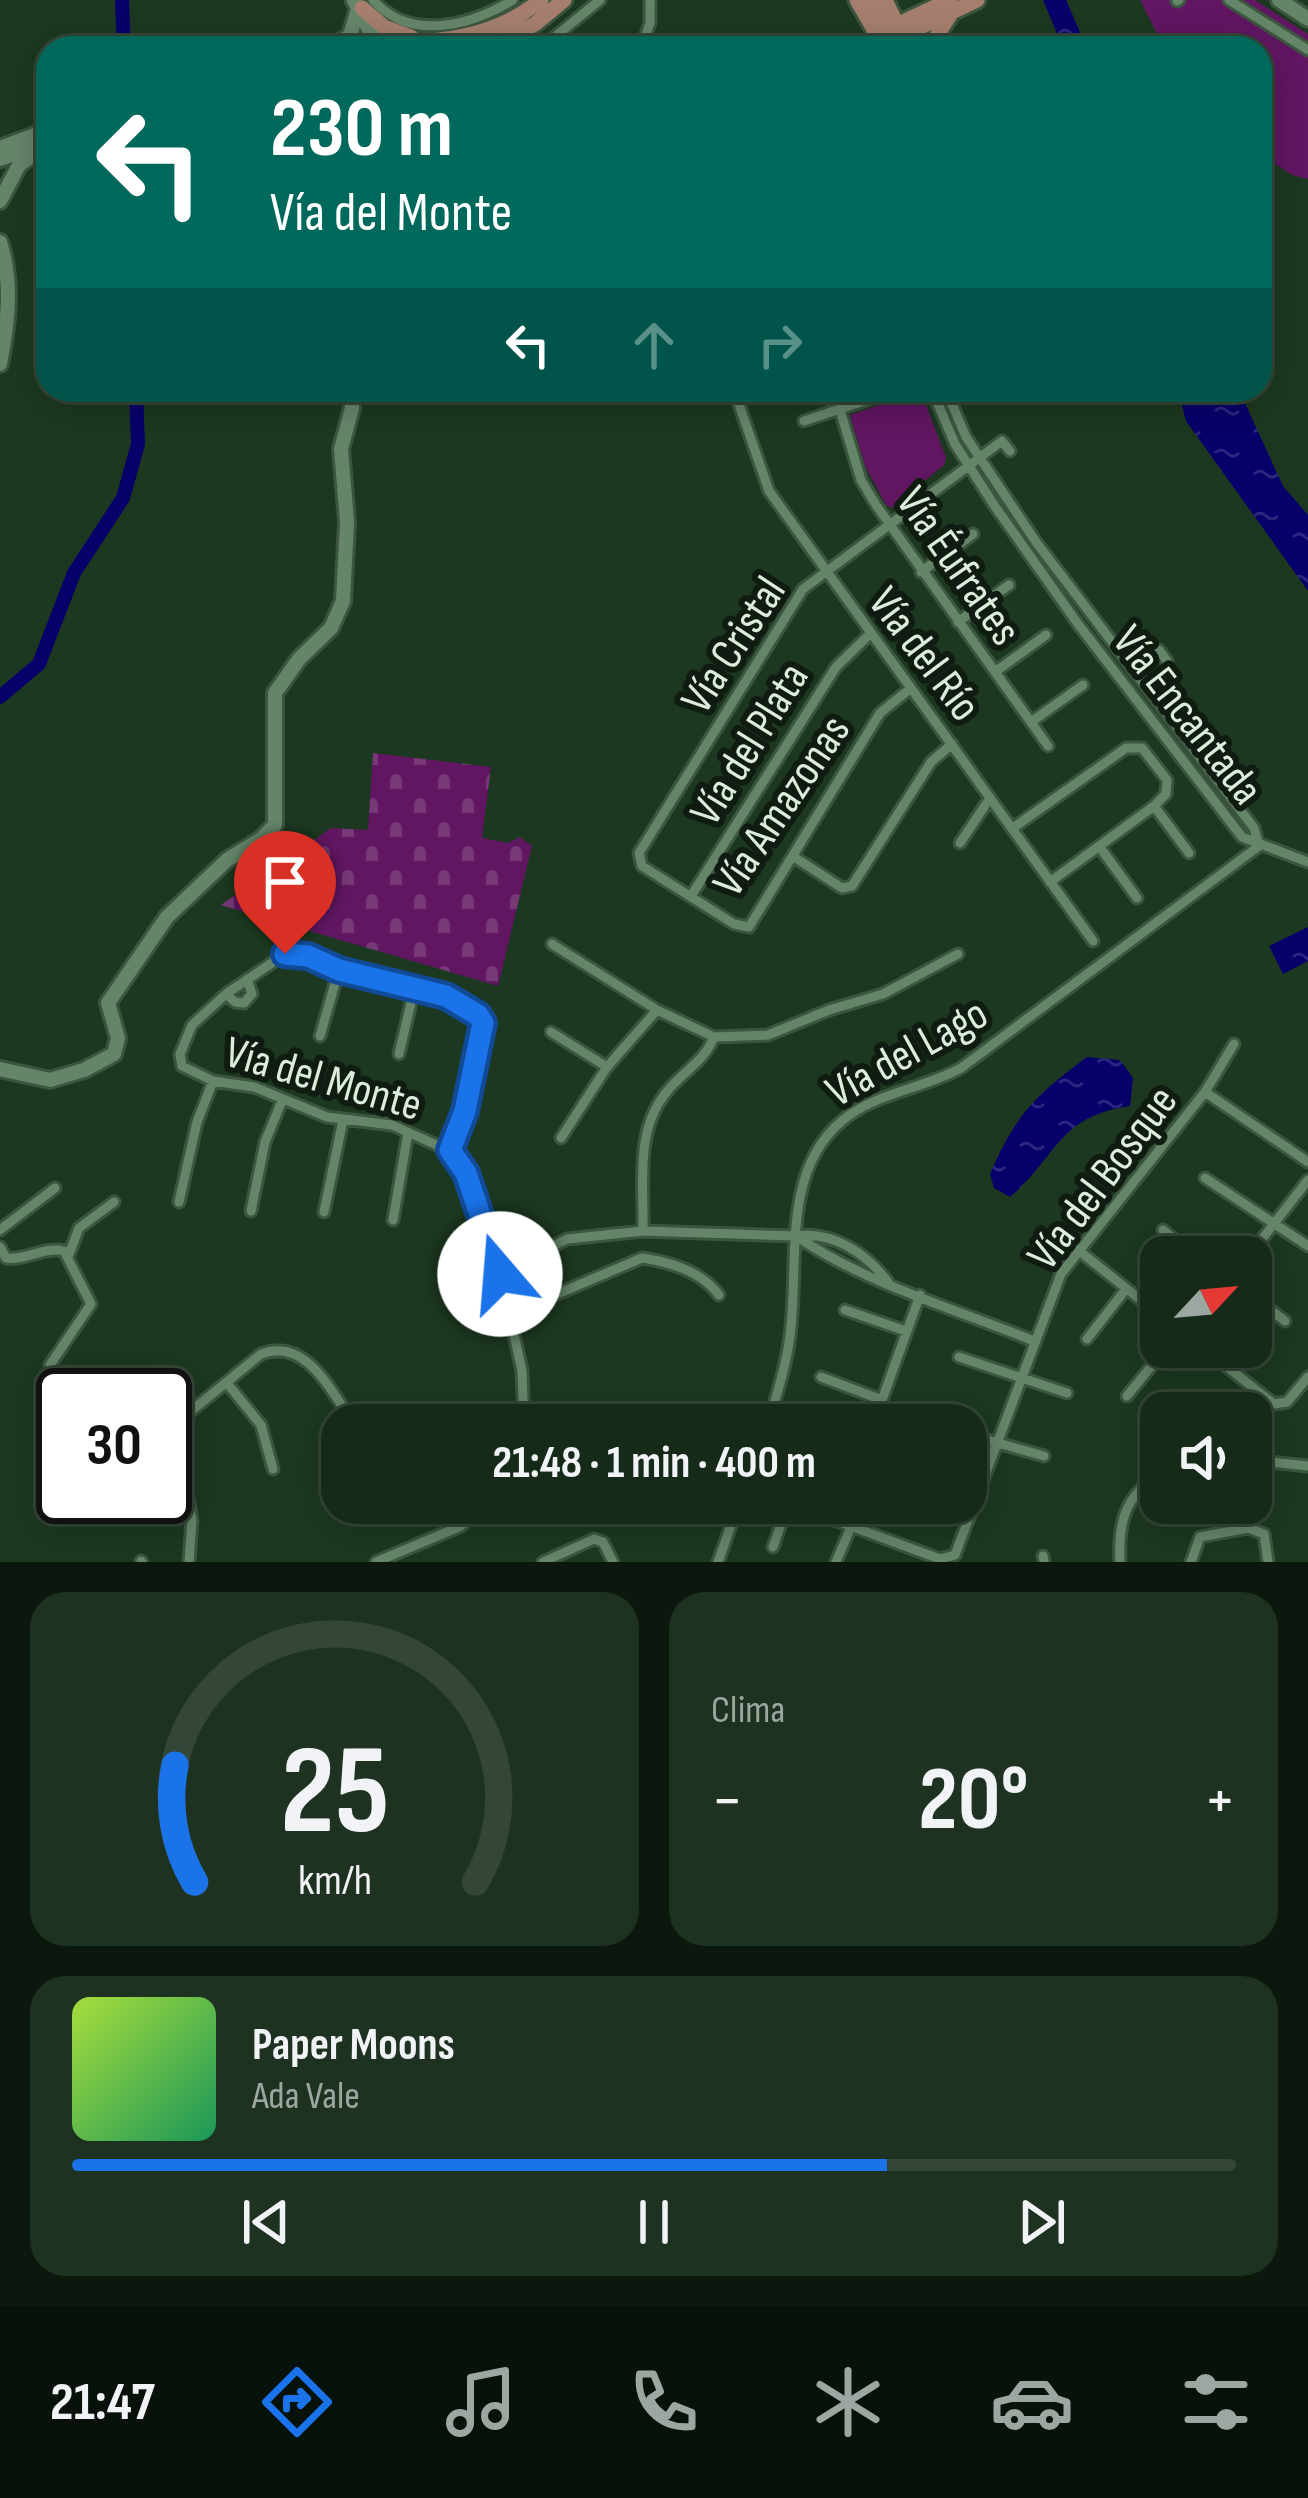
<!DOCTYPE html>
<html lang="es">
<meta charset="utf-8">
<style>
:root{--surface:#152a18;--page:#1e3221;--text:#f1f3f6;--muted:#9da7a2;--line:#344637;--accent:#1a73e8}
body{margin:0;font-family:"Sofia Sans Condensed",sans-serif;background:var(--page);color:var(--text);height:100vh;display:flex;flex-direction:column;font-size:45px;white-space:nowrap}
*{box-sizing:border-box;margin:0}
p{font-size:39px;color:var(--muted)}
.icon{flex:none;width:66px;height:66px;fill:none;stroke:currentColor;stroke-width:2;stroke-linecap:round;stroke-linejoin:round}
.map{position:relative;height:1562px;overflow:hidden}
.details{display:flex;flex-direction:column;gap:30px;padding:30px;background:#0c170d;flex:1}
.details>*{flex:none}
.hud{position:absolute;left:36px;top:36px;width:1236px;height:366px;border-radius:36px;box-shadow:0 6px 30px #0003,0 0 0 3px var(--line);background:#00695c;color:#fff;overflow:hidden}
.needle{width:78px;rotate:64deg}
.fabs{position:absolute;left:1140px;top:1236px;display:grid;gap:24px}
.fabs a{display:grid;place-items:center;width:132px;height:132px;border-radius:24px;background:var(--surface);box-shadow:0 6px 30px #0003,0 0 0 3px var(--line);font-size:60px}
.speed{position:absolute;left:36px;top:1368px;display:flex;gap:24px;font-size:60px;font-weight:700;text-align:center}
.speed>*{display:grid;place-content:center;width:156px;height:156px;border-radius:50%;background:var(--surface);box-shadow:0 6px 30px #0003,0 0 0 3px var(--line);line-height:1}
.speed .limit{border:6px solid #111;border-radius:18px;background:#fff;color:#111}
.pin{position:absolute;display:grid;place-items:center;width:102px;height:102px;color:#fff;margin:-123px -51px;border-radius:50% 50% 50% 0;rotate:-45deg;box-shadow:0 0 12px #0007}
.pin .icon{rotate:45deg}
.me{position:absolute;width:132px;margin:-66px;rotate:342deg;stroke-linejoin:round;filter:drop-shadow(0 0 9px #0008)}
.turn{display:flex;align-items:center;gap:42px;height:252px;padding:0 36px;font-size:54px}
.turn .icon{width:156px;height:156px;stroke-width:2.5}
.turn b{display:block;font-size:84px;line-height:102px}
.lanes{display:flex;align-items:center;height:114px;padding:0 36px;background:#0003;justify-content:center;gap:60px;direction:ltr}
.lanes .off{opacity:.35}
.big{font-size:90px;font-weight:700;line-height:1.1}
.details .widget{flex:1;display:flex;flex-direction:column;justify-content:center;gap:18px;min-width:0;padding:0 42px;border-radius:36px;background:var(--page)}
.details .dial{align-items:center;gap:0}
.dial svg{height:312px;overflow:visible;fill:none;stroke:var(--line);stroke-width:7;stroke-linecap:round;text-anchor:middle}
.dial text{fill:var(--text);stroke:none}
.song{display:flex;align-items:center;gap:36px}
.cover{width:144px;height:144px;border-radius:18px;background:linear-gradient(135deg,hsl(80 70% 55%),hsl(150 70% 35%))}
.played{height:12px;border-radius:6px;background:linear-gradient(90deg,var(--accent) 70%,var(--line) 70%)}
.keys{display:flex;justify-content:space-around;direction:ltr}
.heat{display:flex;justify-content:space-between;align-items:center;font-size:66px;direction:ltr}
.details .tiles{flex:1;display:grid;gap:30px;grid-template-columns:1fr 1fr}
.widget:last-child{grid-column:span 2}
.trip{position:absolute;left:321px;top:1404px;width:666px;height:120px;border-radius:36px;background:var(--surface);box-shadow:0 6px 30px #0003,0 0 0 3px var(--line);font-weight:700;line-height:120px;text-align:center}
.menu{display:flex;height:192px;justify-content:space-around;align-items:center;background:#08110a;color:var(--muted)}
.menu .icon{width:84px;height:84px}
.menu .selected{color:var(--accent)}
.menu b{font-size:54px;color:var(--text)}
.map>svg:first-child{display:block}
.green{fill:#601661}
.cemetery{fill:url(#cemetery-stones)}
.water{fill:url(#water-ripples)}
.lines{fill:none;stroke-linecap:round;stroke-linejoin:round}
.river{stroke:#08006a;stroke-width:14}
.street-casing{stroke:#3b553f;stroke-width:15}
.secondary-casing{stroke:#3b553f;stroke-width:20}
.primary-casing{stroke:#3b553f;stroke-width:21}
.street{stroke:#658569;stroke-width:9}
.secondary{stroke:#658569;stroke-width:14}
.primary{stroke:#a57e6d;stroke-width:15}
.route-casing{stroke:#114b97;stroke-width:30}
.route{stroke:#1a73e8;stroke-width:21}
.labels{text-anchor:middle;stroke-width:12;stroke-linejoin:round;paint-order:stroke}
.street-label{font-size:45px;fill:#dceddd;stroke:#101c11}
</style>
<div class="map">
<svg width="1308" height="1562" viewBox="0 0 1308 1562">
<defs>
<pattern id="cemetery-stones" width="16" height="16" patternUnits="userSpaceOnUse" patternTransform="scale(3)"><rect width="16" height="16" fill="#601661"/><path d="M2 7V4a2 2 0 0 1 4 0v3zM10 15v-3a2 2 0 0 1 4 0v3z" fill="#763877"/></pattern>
<pattern id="water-ripples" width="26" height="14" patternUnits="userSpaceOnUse" patternTransform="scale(3)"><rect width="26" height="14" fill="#08006a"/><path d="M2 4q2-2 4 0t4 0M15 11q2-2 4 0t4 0" fill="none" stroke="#2b267f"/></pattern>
</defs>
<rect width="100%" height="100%" fill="#1c3820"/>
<!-- green -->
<path class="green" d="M1140 0H1255L1308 34V179L1292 175 1260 154V48H1164Z
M921 391 946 458 944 465 892 508 886 505 865 466 850 415Z"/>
<!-- cemetery -->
<path class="cemetery" d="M373 753 491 767 482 838 508 843 520 837 532 846 498 986 221 905 331 828 368 830Z"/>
<!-- water -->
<path class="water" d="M1043 0H1066L1087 48H1063Z
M1178 390H1239L1283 486 1308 515V591L1186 421Z
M1308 927V961L1283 974 1269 946Z
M1087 1057 1120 1060 1133 1078 1130 1106C1057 1117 1059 1155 1010 1197L994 1188 990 1174C1016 1114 1035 1096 1087 1057Z"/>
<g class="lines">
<!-- river -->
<path class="river" d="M122 0 124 48
M0 697 39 664 74 573 123 498 138 444 136 390"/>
<defs>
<path id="street" d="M351 0 373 43
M357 0 381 43
M373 0C410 42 470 26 513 0
M1229 0 1308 50
M1177 1 1179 0
M541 48 600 0
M641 48 650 23V0
M734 390 769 491 1093 941
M932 390 955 444 994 505 1078 624 1242 837 1308 862
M946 390 966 437 1036 542 1254 828 1259 846
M840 410 861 480 876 505 1048 746
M804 421 896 390
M921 572 973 534
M958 622 1009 585
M1133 670 1159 650 1167 661
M995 672 1046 635
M911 688 880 713 749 927 734 924 642 866 639 853 803 589 1002 441 1010 451
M1031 722 1083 685
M1154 806 1189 853
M1013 828 1126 748H1142L1167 780 1166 794 1154 806 1050 882
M960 843 990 798
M1099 846 1137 898
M794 857 842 888 852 886 931 762 952 744
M691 896 836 667 870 634
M552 944 657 1010 714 1037 768 1035 829 1010 883 994 958 954
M226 994 235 1002 244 1003 252 994 247 979
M551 1032 607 1067
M320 1036 339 969
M399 1054 414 990
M1205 1092 1308 1162
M561 1138 607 1067 657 1010
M450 1151 465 1111 483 1023 478 1015 446 996 339 969 308 956 285 954 226 994 192 1025 180 1054 182 1066 213 1081 254 1087 327 1117 392 1125 450 1151 466 1173 504 1288 522 1371 524 1425
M1205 1178 1308 1246
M179 1202 197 1122 213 1081
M251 1211 265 1142 282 1101
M324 1212 343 1120
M393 1220 408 1133
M0 1230 55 1188
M1163 1230 1196 1257
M643 1231C644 1185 635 1132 665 1094 681 1072 703 1064 714 1037
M796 1236C866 1284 956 1309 1034 1341
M0 1247 6 1258C26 1261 44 1246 64 1251L91 1304 50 1365
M1078 1250 1161 1316
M68 1257 79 1228 114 1202
M1248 1257 1308 1180
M499 1274 567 1239 643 1231 796 1236C833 1231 866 1253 888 1282
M1251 1295 1285 1321
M845 1310 906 1331
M510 1314 642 1258C670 1262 702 1272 719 1295
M1087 1339 1126 1289
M1202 1347 1274 1404 1287 1402 1308 1377
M959 1357 1067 1393
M821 1377 882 1400
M227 1383 261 1425 273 1469
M1127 1396 1167 1347
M932 1422 941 1425
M767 1425C777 1396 786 1366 790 1336 800 1260 779 1163 851 1114 883 1092 927 1087 961 1068L1259 846
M873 1425 920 1295
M966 1434 1044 1456
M1251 1460 1308 1466
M774 1503 837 1521 940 1559 955 1555 1061 1274 1205 1092 1234 1044
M837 1521 844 1503
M773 1547 787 1507
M1043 1556 1044 1562
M141 1561 142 1562
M189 1562 192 1520 174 1425 261 1354C307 1337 330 1391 354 1423
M376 1562 461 1526 486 1503
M543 1562 594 1539 603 1542 613 1562
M718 1562 739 1503
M836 1562 851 1527
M1120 1562C1118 1521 1125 1496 1161 1473
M1191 1562 1200 1537 1248 1528 1264 1534 1268 1562"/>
<path id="secondary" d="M1279 0 1308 19
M328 48 350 36 357 12
M0 148 48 130
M0 159 40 145
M0 201 19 165 48 144
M0 242C13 282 8 323 0 364
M0 1069 50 1080 84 1070 114 1054 118 1038 108 1003 167 917 227 860 261 839 275 825V693L299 659 331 628 343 601 347 522 341 449 352 408 351 390"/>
<path id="primary" d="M857 0 883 45
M871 0 891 41 977 0
M885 0 901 33
M362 8 384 27 411 37
M886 30 950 0
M373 43C434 42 491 41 541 0
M487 48 535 24 564 0
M929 48 950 15"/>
</defs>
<!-- street casing -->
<use href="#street" class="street-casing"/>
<!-- secondary casing -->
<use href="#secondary" class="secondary-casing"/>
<!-- primary casing -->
<use href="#primary" class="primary-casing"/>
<!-- street -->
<use href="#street" class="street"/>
<!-- secondary -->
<use href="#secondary" class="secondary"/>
<!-- primary -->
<use href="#primary" class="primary"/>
</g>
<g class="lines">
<defs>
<path id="route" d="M285 954 308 956 339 970 446 996 478 1015 483 1023 465 1111 450 1150 466 1173 500 1274"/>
</defs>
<!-- route casing -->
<use href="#route" class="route-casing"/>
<!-- route -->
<use href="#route" class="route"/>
</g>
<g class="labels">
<!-- street labels -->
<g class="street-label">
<text transform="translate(960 565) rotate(55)" y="16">Vía Éufrates</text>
<text transform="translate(732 644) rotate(-57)" y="16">Vía Cristal</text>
<text transform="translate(926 653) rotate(53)" y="16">Vía del Río</text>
<text transform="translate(1189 714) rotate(52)" y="16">Vía Encantada</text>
<text transform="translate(748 743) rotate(-58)" y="16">Vía del Plata</text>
<text transform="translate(780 805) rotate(-56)" y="16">Vía Amazonas</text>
<text transform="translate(906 1051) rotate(-29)" y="16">Vía del Lago</text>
<text transform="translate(324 1077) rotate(16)" y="16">Vía del Monte</text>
<text transform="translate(1101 1177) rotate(-53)" y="16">Vía del Bosque</text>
</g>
</g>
</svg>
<div class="fabs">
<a><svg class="needle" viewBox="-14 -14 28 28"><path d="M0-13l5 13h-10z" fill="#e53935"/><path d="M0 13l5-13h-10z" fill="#9da7a2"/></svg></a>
<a><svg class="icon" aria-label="sound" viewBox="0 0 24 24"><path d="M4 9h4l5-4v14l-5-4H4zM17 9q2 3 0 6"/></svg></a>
</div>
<div class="speed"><div class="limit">30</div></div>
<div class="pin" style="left:285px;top:954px;background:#d93025"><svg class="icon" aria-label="arrive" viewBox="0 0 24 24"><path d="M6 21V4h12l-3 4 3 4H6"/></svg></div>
<svg class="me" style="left:500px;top:1274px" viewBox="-20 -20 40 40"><circle r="19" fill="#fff"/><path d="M0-13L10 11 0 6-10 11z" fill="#1a73e8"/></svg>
<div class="trip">21:48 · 1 min · 400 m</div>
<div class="hud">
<div class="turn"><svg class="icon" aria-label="left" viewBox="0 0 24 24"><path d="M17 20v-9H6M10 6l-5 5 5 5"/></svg><div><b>230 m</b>Vía del Monte</div></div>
<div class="lanes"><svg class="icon" aria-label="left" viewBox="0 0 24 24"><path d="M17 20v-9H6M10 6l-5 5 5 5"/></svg><svg class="icon off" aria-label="ahead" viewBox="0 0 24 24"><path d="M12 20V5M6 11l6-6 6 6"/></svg><svg class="icon off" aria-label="right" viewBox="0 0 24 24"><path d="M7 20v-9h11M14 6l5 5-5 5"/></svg></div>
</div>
</div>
<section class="details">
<div class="tiles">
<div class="widget dial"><svg viewBox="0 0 100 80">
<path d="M14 69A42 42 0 1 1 86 69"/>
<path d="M14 69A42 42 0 0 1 9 39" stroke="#1a73e8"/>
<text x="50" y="56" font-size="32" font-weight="700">25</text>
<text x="50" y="72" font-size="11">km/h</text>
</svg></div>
<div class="widget"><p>Clima</p>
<div class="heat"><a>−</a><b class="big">20°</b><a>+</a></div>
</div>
<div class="widget">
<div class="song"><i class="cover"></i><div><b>Paper Moons</b><p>Ada Vale</p></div></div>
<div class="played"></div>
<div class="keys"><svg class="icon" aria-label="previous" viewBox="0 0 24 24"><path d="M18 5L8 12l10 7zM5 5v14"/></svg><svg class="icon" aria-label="pause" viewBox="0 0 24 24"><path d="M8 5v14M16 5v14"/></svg><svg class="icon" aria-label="next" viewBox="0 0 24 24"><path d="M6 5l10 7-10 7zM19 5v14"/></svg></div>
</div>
</div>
</section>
<nav class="menu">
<b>21:47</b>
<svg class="icon selected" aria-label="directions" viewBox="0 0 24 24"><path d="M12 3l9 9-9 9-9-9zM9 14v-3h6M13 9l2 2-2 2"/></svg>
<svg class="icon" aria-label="music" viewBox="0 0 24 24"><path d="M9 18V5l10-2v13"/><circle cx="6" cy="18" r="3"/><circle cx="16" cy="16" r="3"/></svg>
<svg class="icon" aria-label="phone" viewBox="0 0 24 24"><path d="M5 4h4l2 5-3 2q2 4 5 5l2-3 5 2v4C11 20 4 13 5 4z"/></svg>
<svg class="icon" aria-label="climate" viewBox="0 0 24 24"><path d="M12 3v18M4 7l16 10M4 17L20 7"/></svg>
<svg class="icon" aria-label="car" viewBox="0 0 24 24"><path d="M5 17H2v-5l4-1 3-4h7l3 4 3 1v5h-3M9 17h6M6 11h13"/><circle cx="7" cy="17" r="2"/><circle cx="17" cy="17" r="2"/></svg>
<svg class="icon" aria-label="filters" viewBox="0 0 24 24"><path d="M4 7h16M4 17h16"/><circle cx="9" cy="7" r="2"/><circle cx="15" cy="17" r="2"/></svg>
</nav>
